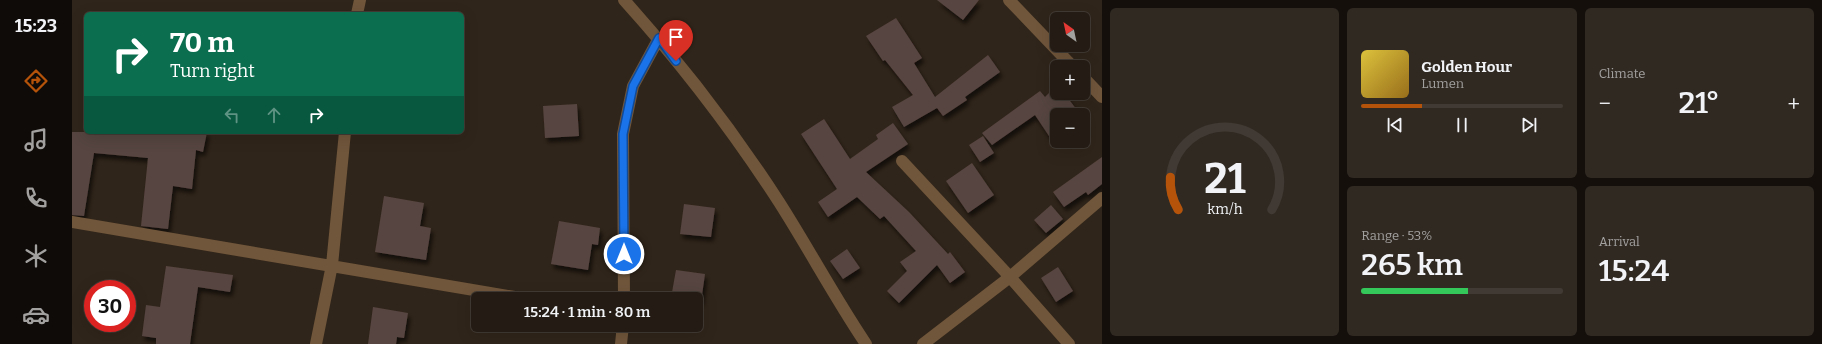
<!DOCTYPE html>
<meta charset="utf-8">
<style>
:root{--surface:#241c14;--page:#302922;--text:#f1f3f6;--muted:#a3a1a0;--line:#413a34;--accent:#b45309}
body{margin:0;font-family:Bitter,serif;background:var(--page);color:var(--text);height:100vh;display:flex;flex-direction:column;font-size:15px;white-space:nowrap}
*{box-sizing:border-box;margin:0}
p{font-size:13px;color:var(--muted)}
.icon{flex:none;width:22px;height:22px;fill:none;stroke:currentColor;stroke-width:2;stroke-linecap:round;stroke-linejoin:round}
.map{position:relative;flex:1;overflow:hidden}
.panel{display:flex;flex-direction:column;gap:8px;padding:8px;background:#140f0b;width:720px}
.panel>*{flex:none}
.banner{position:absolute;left:12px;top:12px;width:380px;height:122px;border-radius:6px;box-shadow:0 4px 16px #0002,0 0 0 1px var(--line);background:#0b6e4f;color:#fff;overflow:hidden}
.needle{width:26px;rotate:327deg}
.fabs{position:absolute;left:978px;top:12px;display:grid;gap:8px}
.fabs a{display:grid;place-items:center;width:40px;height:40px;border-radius:6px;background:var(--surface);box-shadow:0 4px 16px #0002,0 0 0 1px var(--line);font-size:20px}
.speed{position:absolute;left:12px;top:280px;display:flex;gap:8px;font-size:20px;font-weight:700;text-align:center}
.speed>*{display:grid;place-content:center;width:52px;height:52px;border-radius:50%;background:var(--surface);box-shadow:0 4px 16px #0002,0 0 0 1px var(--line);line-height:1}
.speed .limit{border:6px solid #d22;background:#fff;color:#111}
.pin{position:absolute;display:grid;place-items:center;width:34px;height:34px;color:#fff;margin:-41px -17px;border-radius:50% 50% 50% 0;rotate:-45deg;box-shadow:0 0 4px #0007}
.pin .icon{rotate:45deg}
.me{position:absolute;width:44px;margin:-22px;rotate:0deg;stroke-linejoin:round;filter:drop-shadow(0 0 3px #0008)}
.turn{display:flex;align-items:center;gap:14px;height:84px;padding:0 20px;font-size:18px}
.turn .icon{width:52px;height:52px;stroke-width:2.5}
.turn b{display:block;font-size:28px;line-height:34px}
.lanes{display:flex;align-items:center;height:38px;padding:0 20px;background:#0003;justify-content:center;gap:20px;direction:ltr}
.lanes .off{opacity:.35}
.big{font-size:30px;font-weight:600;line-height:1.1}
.panel .card{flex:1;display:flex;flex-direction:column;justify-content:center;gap:6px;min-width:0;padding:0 14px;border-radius:6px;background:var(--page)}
.panel .dial{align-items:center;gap:0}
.dial svg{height:104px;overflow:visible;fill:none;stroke:var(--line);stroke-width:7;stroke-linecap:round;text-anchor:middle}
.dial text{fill:var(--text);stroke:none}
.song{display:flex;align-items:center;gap:12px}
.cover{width:48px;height:48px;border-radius:6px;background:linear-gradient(135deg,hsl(50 70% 55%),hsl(40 70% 35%))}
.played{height:4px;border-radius:2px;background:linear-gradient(90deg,var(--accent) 30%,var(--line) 30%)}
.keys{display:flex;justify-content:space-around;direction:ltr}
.heat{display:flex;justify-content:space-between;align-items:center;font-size:22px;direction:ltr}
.charge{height:6px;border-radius:3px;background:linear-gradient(90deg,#34c759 53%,var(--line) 0)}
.panel .tiles{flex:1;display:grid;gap:8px;grid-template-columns:repeat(3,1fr)}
.card:first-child{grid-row:span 2}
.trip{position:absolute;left:399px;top:292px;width:232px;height:40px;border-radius:6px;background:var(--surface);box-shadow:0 4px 16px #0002,0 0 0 1px var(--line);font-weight:600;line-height:40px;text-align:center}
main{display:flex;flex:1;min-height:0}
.tabs{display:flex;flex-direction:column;width:72px;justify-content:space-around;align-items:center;background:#0e0b08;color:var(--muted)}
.tabs .icon{width:28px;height:28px}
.tabs .on{color:var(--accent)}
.tabs b{font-size:18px;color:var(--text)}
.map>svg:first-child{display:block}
.building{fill:#574541;filter:url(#shadow)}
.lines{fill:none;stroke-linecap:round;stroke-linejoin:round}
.minor{stroke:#70563b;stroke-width:12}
.route-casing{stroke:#114b97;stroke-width:10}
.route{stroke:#1a73e8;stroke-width:7}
</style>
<main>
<nav class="tabs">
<b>15:23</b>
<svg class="icon on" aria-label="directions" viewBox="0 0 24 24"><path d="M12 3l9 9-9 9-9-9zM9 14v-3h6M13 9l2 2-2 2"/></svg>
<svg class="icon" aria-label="music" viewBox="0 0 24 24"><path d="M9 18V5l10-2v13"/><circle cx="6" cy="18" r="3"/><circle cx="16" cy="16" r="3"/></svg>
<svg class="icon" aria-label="phone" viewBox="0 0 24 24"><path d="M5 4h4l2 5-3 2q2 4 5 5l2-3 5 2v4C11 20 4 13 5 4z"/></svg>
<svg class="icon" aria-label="climate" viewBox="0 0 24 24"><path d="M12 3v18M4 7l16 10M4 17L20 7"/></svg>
<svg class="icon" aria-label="car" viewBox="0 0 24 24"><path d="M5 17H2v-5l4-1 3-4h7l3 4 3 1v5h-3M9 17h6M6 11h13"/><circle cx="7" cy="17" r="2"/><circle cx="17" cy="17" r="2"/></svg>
</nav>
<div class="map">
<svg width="1030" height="344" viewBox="0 0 1030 344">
<defs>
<filter id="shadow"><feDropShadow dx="2.5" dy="4.5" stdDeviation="2" flood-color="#0009"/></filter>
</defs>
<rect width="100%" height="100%" fill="#30251a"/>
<!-- building -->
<path class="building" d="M865 0H907L891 20Z
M824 18 850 58 842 63 863 97 916 55 928 72 893 97 895 100 871 116 865 108 832 127 820 107 841 95 813 60 811 61 794 36Z
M968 91 973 97 977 93H992L1008 114 985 115V130L977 136 963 115 920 145 910 133Z
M505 104 507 136 473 138 471 106Z
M752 119 778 159 806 139 804 135 821 123 836 144 794 172 837 212 876 254 878 252 893 272 878 283 865 265 827 303 815 291 835 271 828 262 844 251 812 216 808 219 785 197 756 217 746 202 765 189 729 134Z
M0 132H135L131 152 124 150 120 189 101 186 96 229 69 226 76 158 22 153 12 216 0 215Z
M911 136 922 153 908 162 897 145Z
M1030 157V184L1016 195 1014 192 992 207 981 192Z
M900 163 922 195 896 213 874 181Z
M312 196 352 203 348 226 359 228 354 260 303 252Z
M612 204 643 208 639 237 608 234Z
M979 205 991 219 974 233 962 220Z
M487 221 528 228 526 245 520 244 516 270 479 264Z
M775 249 788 268 771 279 758 261Z
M94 266 161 275 158 292 126 287 118 344H84V338L70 336 74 305 88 307Z
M986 267 1001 291 984 302 969 278Z
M604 270 633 274 629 302 624 301V299L599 298Z
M301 307 336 313 332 338 325 337 324 344H296Z"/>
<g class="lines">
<!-- minor -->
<path class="minor" d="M552 0C609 63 661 131 707 202 737 249 763 298 794 344
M937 0 1001 67
M285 14 288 0
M1011 77 1030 97
M830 161 938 277 997 344
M0 222 454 299
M552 299 551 134 561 86 587 38
M244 344 260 265 273 132
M549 344 551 325
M851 344 938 277 1030 198"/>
</g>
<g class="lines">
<defs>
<path id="route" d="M552 254 551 134 561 86 587 38 604 61"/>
</defs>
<!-- route casing -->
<use href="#route" class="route-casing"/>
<!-- route -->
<use href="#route" class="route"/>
</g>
</svg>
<div class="fabs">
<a><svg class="needle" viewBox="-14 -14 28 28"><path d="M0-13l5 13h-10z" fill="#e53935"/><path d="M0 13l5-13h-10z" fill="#a3a1a0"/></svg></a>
<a>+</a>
<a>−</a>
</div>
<div class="speed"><div class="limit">30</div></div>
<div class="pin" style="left:604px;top:61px;background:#d93025"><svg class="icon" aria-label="arrive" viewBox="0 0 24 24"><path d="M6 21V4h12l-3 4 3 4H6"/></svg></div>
<svg class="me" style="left:552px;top:254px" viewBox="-20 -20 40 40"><circle r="17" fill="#1a73e8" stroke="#fff" stroke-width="3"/><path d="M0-11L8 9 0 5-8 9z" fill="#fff"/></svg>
<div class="trip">15:24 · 1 min · 80 m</div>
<div class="banner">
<div class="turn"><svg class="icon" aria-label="right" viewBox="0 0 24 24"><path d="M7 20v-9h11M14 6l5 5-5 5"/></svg><div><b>70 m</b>Turn right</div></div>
<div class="lanes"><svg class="icon off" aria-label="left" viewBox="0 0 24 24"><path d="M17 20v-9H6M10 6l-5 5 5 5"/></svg><svg class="icon off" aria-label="ahead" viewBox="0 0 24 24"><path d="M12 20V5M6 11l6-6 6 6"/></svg><svg class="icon" aria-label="right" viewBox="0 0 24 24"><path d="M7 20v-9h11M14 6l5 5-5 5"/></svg></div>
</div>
</div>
<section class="panel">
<div class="tiles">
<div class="card dial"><svg viewBox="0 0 100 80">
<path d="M14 69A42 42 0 1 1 86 69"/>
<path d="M14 69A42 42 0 0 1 8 44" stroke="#b45309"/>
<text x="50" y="56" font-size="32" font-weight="700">21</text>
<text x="50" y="72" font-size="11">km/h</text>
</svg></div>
<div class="card">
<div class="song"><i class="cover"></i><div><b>Golden Hour</b><p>Lumen</p></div></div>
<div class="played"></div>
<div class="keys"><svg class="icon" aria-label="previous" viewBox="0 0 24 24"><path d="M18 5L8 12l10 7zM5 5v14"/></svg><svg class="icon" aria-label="pause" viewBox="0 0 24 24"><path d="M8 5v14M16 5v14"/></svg><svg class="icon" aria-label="next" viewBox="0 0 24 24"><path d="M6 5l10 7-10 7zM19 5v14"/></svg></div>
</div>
<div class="card"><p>Climate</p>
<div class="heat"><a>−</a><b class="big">21°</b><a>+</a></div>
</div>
<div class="card"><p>Range · 53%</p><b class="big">265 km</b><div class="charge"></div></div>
<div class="card"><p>Arrival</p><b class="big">15:24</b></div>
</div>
</section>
</main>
